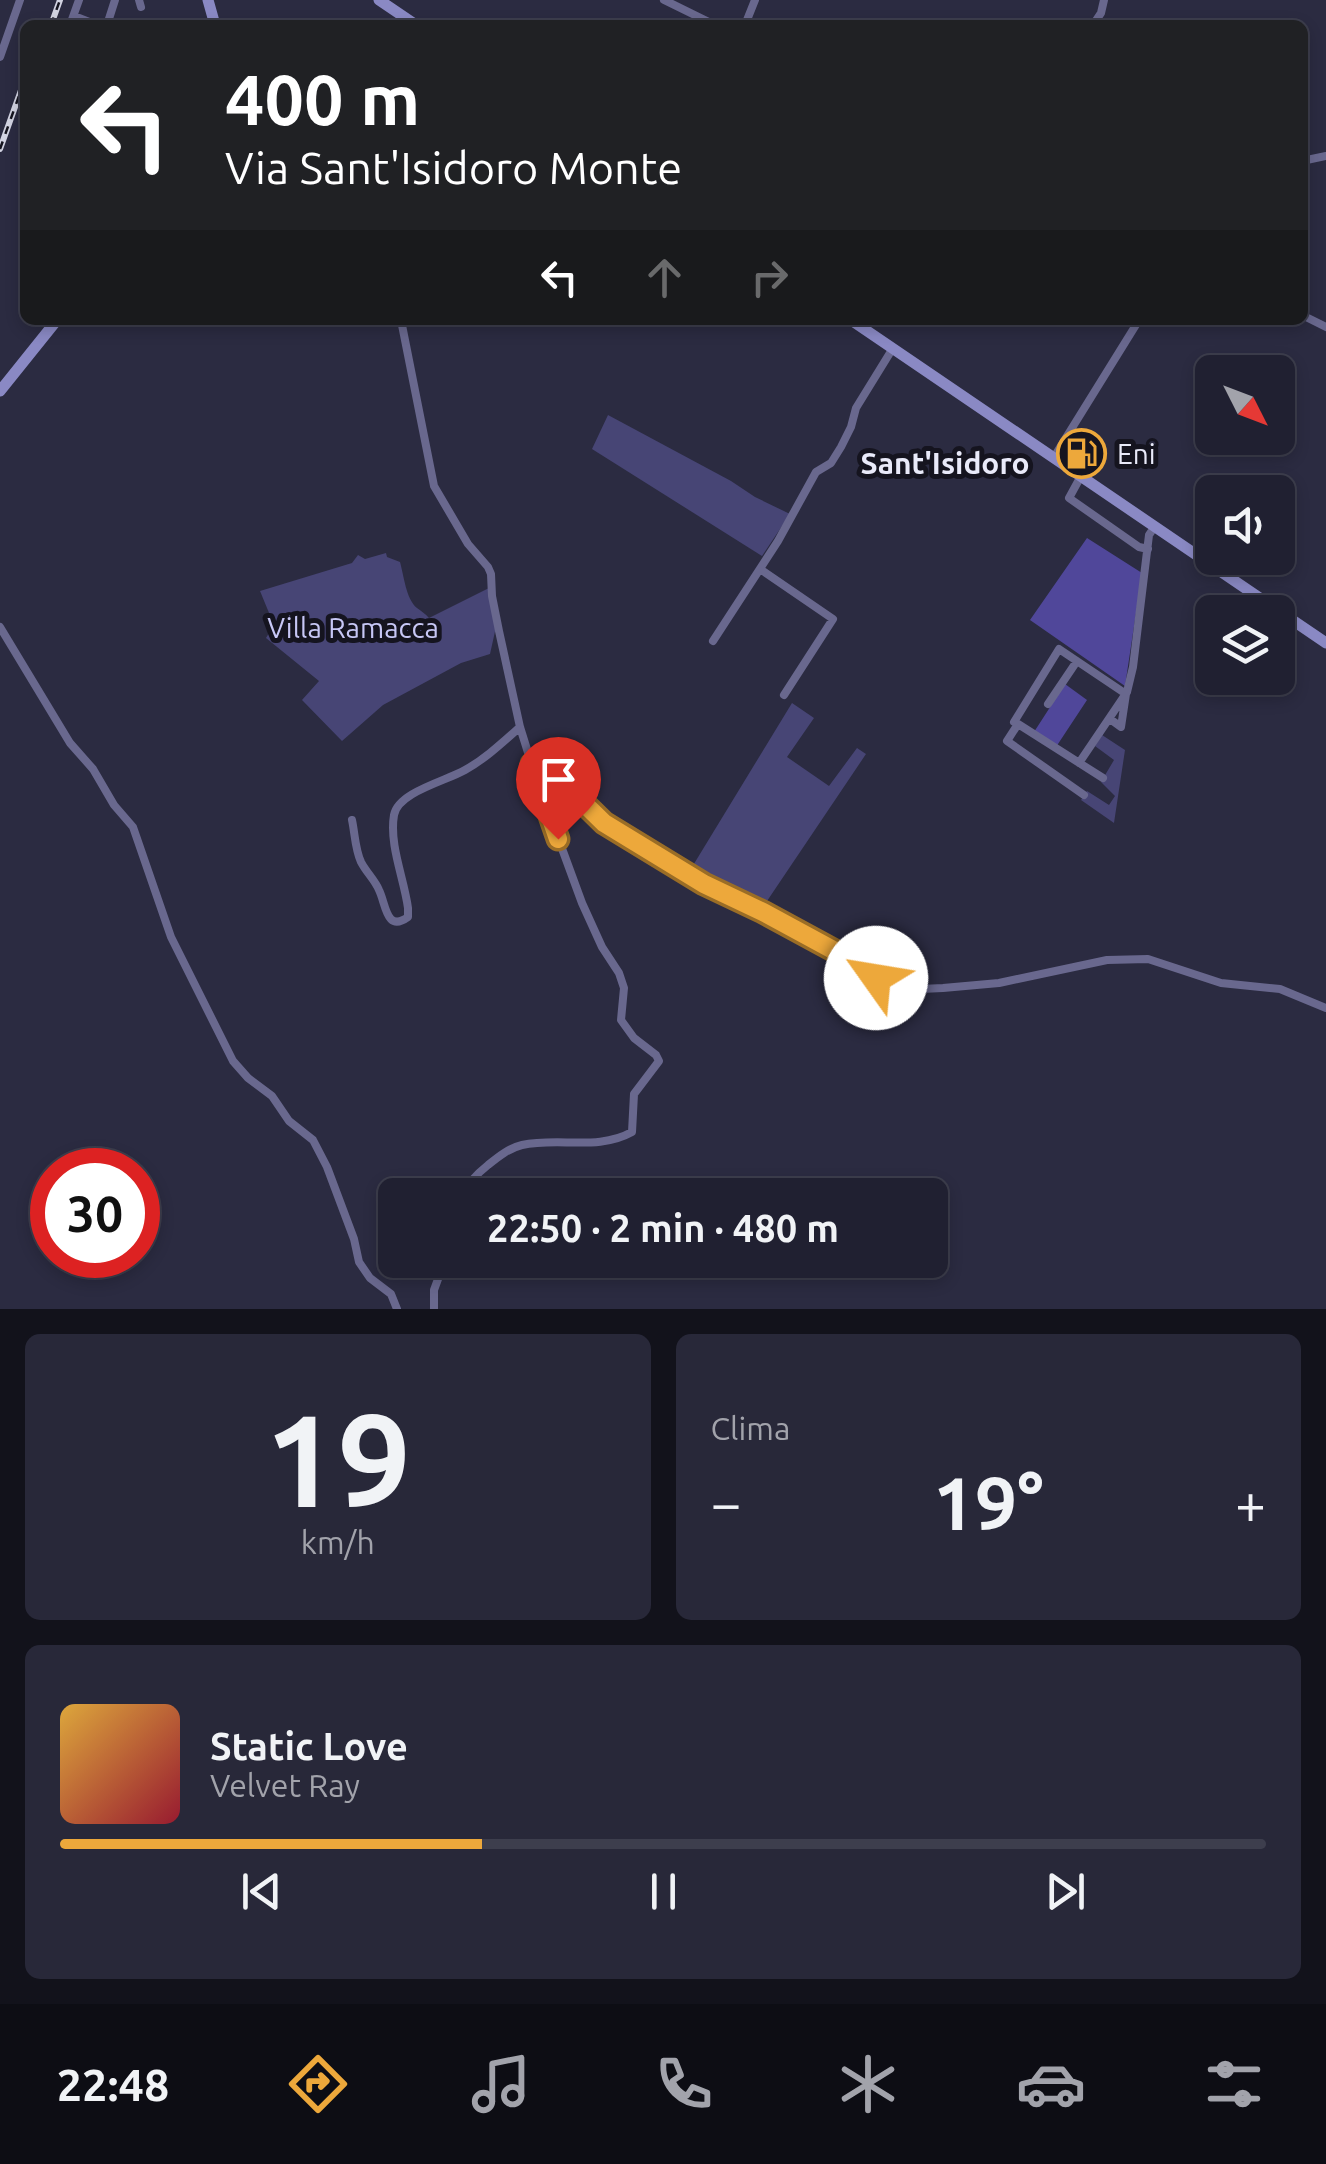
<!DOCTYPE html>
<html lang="it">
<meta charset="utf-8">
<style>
:root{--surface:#202031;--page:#282839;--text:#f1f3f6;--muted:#a2a3ab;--line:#3d3e4d;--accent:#eda83b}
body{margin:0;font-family:Ubuntu,sans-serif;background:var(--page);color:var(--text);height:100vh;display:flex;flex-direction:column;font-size:38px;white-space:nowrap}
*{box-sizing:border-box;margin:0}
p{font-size:32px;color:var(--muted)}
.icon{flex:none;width:55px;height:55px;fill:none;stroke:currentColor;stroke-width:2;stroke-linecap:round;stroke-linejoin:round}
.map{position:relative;height:1309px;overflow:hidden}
.side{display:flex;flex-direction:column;gap:25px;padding:25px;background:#12121b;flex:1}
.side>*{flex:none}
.hud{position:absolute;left:20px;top:20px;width:1288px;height:305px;border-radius:15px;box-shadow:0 5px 15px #0003,0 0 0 2px var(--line);background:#202124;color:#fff;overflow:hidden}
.needle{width:65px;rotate:132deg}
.fabs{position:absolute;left:1195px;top:355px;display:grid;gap:20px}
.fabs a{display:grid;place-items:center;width:100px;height:100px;border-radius:15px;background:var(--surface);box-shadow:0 5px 15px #0003,0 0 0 2px var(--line);font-size:50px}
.speed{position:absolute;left:30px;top:1148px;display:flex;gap:20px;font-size:50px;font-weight:700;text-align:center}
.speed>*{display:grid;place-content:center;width:130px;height:130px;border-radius:50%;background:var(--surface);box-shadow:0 5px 15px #0003,0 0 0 2px var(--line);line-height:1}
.speed .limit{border:15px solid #d22;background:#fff;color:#111}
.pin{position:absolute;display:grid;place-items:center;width:85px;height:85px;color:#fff;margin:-102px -42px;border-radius:50% 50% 50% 0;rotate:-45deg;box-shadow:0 0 10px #0007}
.pin .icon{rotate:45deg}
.me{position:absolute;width:110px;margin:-55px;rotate:302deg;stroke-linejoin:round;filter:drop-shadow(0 0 8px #0008)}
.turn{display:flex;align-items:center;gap:35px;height:210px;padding:0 40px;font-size:45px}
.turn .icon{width:130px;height:130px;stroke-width:2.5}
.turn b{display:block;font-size:70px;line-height:85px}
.lanes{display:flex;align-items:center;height:95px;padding:0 40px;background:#0003;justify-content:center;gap:50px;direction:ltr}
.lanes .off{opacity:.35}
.big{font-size:75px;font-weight:600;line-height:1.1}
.side .widget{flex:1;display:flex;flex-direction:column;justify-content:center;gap:15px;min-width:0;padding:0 35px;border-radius:15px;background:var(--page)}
.side .dial{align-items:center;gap:0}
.dial b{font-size:130px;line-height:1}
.song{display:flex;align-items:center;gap:30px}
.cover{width:120px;height:120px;border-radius:15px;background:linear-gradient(135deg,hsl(40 70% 55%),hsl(350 70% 35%))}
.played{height:10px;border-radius:5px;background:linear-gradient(90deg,var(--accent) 35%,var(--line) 35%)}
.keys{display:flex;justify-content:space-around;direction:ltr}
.heat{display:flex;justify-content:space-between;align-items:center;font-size:55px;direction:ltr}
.side .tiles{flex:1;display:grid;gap:25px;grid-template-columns:1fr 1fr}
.widget:last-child{grid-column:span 2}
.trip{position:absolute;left:378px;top:1178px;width:570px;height:100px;border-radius:15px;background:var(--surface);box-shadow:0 5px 15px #0003,0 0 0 2px var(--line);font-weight:600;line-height:100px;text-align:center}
.menu{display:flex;height:160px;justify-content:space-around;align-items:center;background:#0d0d14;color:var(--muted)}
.menu .icon{width:70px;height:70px}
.menu .on{color:var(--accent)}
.menu b{font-size:45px;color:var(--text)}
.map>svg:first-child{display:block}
.green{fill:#474575}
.forest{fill:#50479a}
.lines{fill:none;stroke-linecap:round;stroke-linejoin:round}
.street{stroke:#69688e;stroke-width:8}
.secondary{stroke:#8a89c4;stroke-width:11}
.rail-casing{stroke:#d2d3e2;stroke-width:6}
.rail{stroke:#15141f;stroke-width:2.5;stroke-dasharray:8;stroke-linecap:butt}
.route-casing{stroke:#9a6d26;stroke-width:25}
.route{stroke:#eda83b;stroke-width:18}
.labels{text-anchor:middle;stroke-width:10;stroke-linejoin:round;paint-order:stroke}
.poi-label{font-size:28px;fill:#e9eaf9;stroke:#15141f;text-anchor:start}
.park-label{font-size:28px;fill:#c7c7f5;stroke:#15141f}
.neighbourhood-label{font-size:30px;font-weight:bold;fill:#e9eaf9;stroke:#15141f}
</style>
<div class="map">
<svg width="1326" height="1309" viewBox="0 0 1326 1309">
<rect width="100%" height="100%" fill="#2b2b41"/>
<!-- green -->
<path class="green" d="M608 415 731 481 755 497 790 514 762 556 592 449Z
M386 553 387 557 400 562C404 576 406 599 417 608 421 611 426 614 429 618L489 588 496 627 490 654 461 663 383 705 342 741 302 700 319 681 266 638 274 625 260 591 352 563 358 555 365 559Z
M792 703 814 718 787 757 829 786 857 748 866 754 761 910 689 872Z
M1102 735 1125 750 1114 823 1081 800 1087 791 1109 805 1115 796 1101 782 1114 760 1095 746Z"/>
<!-- forest -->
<path class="forest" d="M1087 538 1142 573 1125 686 1030 620Z
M1065 684 1087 700 1056 747 1034 732Z"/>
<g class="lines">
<!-- street -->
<path class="street" d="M139 0 141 7
M664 0 715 25
M74 16 97 25
M70 25 79 0
M107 25 115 0
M745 25 755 0
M1093 25 1101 13 1104 0
M0 57 20 0
M1302 161 1326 156
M1302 315 1326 327
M401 320 434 486 468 544 488 567 491 574 492 596 499 631 520 727 535 775 582 903 602 947 619 973 624 988 621 1020 634 1038 656 1055 659 1061 634 1094 632 1132C598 1151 559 1137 522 1145 509 1148 498 1157 488 1165 478 1173 468 1183 462 1195
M1054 457 1139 320
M1081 476 1069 498 1139 547 1148 549
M760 569 833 619 784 695
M0 627 70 743 93 769 114 805 133 827 171 937 233 1061 248 1078 272 1096 289 1121 313 1140 327 1167 354 1239 359 1262 370 1278 391 1294 397 1309
M713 641 778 541 816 472 831 463 841 447 851 427 856 408 893 348
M1048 704 1077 661
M1018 724 1103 778
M1079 763 1127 692 1133 667 1149 535 1155 526
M532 764H541L551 771 604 823 704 884 763 912 846 957 863 974 904 986 921 989 943 988 999 983 1107 960 1148 959 1221 983 1280 989 1326 1008
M1084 795 1007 741 1018 724 1014 722 1059 649 1126 694 1121 727 1110 719
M352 820C355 834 355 849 361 862 366 872 375 880 379 890 386 904 386 933 408 917V908C404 878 389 845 394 815 398 792 446 781 465 770 485 759 503 742 520 727
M434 1309V1290L445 1260"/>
<!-- secondary -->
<path class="secondary" d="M208 0 215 25
M379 0 416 25
M851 320 1326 643
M0 391 57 320"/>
<defs>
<path id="rail" d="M51 25 60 0
M0 149 25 79"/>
</defs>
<!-- rail casing -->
<use href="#rail" class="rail-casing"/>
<!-- rail -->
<use href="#rail" class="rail"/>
</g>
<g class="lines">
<defs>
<path id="route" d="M558 839 532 764H541L551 771 604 823 704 884 763 912 846 957 858 971 876 978"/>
</defs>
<!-- route casing -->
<use href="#route" class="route-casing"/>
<!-- route -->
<use href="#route" class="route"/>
</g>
<!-- icons -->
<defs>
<symbol id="fuel-ring" viewBox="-11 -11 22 22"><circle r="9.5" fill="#15141f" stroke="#eda83b" stroke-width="1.5"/><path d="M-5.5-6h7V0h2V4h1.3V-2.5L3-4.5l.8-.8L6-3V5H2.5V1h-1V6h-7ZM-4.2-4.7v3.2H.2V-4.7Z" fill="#eda83b"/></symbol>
</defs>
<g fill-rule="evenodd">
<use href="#fuel-ring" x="1054" y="426" width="55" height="55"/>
</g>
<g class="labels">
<!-- poi labels -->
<g class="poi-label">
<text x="1117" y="464">Eni</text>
</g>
<!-- park labels -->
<g class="park-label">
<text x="353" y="638">Villa Ramacca</text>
</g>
<!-- neighbourhood labels -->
<g class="neighbourhood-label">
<text x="945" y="474">Sant'Isidoro</text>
</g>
</g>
</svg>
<div class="fabs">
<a><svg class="needle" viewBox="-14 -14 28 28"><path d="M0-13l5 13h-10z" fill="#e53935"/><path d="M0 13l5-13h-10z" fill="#a2a3ab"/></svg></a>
<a><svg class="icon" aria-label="sound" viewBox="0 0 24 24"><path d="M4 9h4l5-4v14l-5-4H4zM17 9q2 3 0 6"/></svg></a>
<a><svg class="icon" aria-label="layers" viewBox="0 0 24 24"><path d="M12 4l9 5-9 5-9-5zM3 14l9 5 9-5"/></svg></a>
</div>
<div class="speed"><div class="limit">30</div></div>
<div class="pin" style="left:558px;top:839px;background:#d93025"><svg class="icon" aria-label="arrive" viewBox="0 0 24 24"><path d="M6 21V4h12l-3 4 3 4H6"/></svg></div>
<svg class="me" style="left:876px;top:978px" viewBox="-20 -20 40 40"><circle r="19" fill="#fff"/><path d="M0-13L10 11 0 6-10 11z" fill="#eda83b"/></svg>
<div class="trip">22:50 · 2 min · 480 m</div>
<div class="hud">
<div class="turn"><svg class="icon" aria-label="left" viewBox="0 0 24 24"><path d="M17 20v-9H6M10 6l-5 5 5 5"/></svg><div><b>400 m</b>Via Sant'Isidoro Monte</div></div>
<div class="lanes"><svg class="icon" aria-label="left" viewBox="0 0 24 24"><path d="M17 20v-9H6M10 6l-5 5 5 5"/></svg><svg class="icon off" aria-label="ahead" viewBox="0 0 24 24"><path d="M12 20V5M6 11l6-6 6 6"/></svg><svg class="icon off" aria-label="right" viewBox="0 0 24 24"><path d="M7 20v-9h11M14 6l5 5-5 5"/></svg></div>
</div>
</div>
<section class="side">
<div class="tiles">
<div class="widget dial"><b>19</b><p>km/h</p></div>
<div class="widget"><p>Clima</p>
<div class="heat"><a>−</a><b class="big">19°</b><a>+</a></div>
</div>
<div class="widget">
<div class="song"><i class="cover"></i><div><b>Static Love</b><p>Velvet Ray</p></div></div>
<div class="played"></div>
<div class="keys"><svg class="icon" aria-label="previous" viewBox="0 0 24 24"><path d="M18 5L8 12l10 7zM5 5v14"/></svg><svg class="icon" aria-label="pause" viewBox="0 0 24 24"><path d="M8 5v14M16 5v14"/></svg><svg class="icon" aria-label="next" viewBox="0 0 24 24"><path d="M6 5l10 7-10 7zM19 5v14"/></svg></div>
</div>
</div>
</section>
<nav class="menu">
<b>22:48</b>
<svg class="icon on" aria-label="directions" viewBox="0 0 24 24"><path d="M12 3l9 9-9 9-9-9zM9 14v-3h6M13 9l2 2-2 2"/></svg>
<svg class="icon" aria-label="music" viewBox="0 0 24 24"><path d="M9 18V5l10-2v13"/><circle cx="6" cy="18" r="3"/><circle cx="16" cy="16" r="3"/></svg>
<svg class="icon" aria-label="phone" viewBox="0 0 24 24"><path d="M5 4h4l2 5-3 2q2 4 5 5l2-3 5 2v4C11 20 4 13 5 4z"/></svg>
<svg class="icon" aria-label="climate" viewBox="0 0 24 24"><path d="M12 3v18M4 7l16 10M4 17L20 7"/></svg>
<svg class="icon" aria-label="car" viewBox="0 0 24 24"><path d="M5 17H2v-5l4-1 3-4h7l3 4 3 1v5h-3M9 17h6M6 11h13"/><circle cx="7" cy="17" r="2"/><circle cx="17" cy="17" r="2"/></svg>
<svg class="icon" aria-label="filters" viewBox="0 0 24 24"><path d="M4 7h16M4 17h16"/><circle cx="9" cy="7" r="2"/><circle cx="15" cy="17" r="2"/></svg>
</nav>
